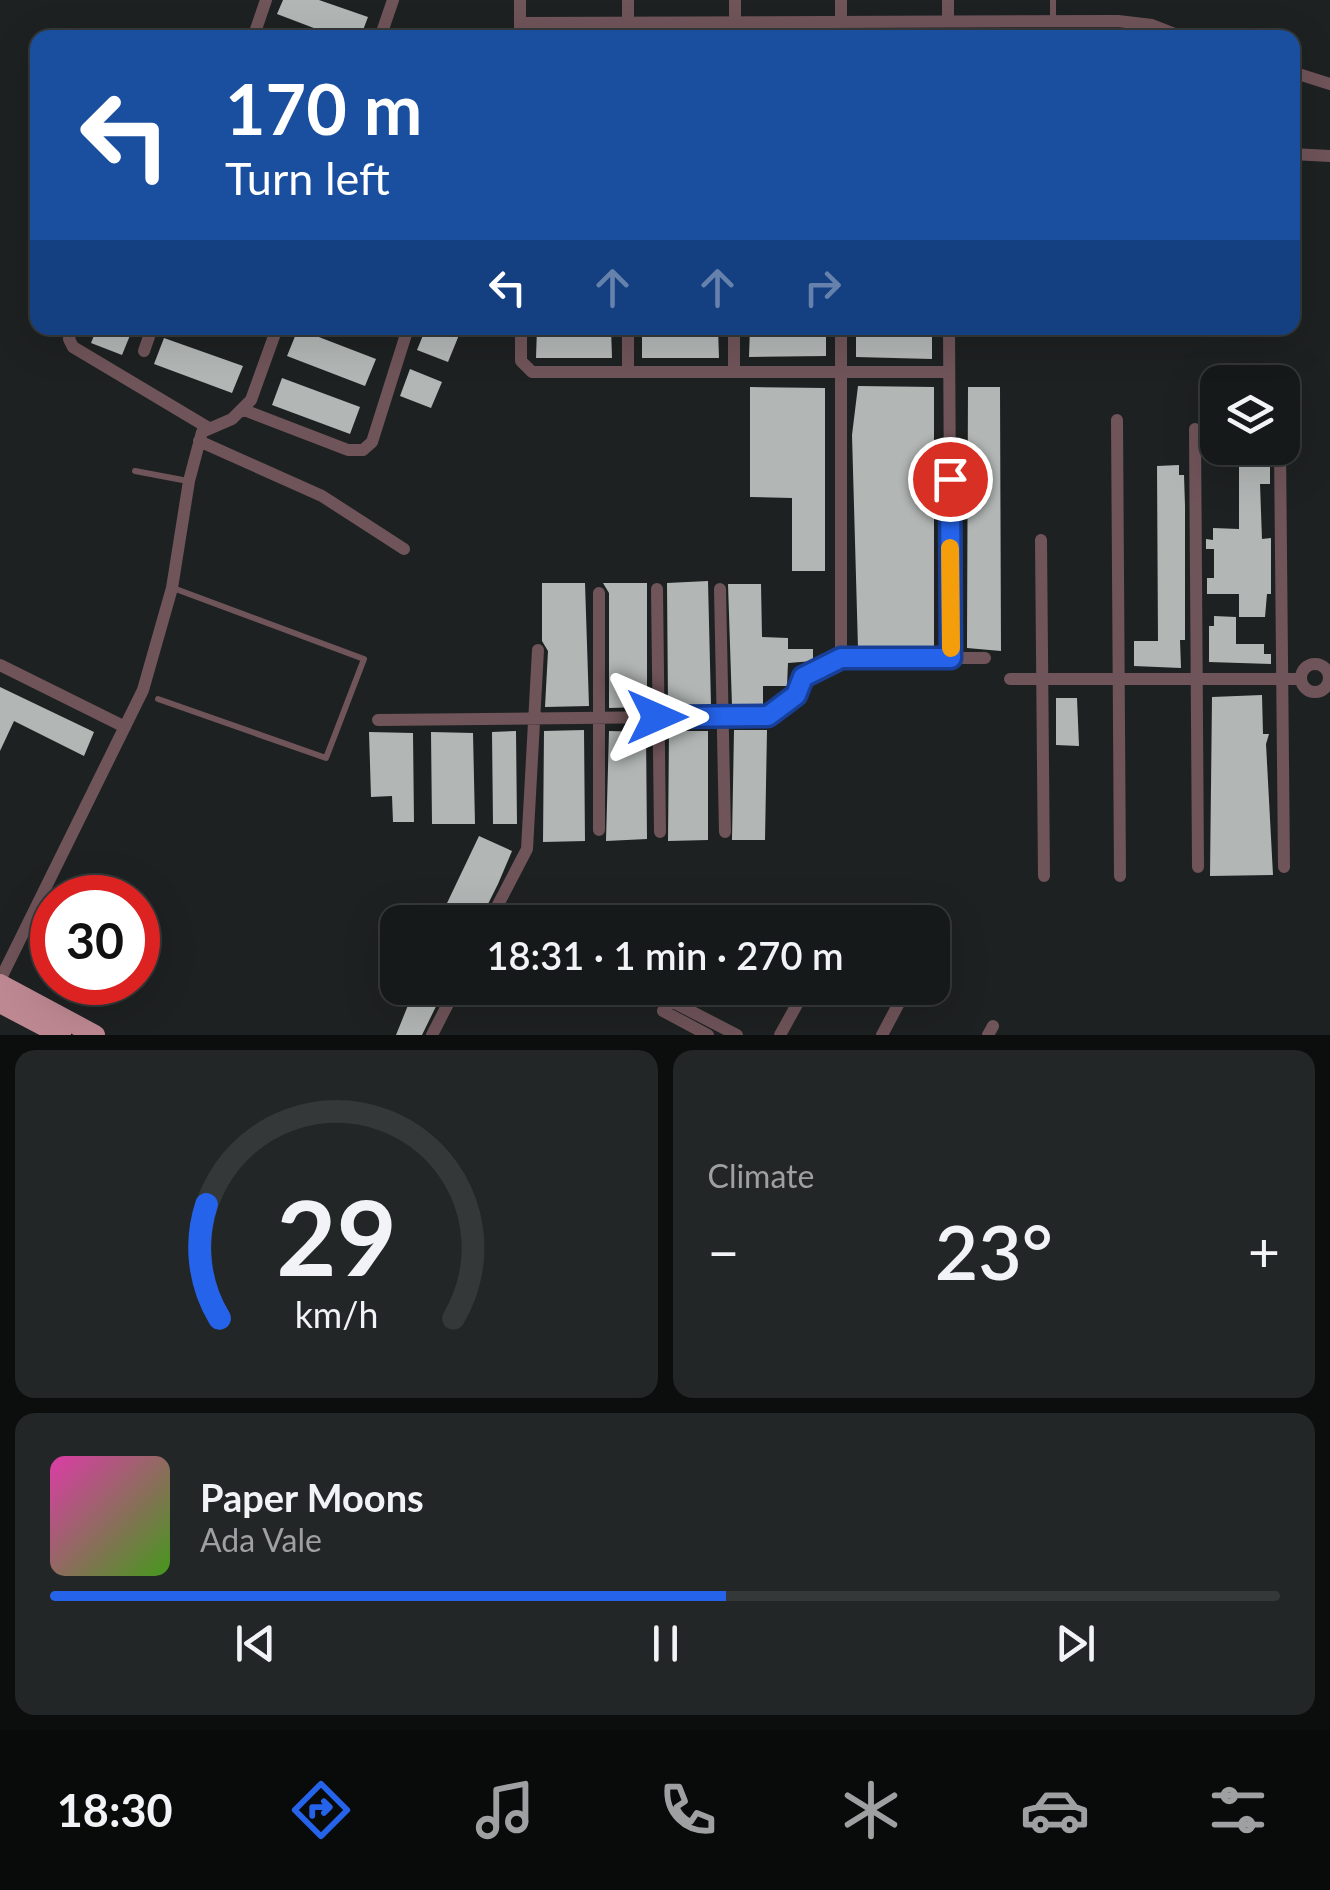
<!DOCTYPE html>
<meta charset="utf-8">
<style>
:root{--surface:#161919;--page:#232626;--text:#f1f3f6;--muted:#9ea0a2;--line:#353838;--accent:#2563eb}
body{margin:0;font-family:Lato,sans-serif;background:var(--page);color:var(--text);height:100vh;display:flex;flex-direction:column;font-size:38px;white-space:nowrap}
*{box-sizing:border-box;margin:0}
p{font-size:32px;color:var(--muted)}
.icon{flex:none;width:55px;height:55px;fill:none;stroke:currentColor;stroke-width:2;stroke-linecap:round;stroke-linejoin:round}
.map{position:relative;height:1035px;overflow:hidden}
.sheet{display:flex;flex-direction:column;gap:15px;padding:15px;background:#0c0e0e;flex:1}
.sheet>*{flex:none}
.banner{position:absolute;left:30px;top:30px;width:1270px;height:305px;border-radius:20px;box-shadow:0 10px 40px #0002,0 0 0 2px var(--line);background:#1a4fa0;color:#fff;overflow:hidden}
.controls{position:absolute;left:1200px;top:365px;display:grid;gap:20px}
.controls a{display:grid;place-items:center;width:100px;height:100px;border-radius:20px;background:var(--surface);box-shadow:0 10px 40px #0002,0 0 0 2px var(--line);font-size:50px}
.speed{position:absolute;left:30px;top:875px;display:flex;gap:20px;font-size:50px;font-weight:700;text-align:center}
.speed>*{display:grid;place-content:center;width:130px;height:130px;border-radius:50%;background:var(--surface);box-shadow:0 10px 40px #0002,0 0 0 2px var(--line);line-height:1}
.speed .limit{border:15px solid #d22;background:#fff;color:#111}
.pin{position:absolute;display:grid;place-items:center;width:85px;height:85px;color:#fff;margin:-42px;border:5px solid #fff;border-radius:50%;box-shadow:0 2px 10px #0007}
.me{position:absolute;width:110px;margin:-55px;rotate:90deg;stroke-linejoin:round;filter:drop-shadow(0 0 8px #0008)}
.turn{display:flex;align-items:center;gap:35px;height:210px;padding:0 30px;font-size:45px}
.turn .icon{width:130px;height:130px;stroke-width:2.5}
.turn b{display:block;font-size:70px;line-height:85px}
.lanes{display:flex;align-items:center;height:95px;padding:0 30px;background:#0003;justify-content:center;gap:50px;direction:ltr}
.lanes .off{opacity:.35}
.big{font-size:75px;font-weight:600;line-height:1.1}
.sheet .tile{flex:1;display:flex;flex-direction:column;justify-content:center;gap:15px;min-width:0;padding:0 35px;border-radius:20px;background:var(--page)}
.sheet .dial{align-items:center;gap:0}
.dial svg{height:260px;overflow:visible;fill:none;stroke:var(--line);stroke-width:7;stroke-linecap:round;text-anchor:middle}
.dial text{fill:var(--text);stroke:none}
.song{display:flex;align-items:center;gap:30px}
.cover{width:120px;height:120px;border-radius:15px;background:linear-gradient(135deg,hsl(320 70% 55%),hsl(100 70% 35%))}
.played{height:10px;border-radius:5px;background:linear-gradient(90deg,var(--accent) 55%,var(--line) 55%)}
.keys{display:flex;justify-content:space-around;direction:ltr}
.heat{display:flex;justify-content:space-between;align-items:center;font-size:55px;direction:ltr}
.sheet .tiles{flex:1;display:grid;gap:15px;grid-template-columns:1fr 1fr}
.tile:last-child{grid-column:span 2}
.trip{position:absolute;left:380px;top:905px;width:570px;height:100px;border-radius:20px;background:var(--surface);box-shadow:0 10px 40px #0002,0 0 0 2px var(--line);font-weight:600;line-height:100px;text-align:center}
.tabs{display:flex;height:160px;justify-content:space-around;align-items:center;background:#090a0a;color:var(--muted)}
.tabs .icon{width:70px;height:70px}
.tabs .on{color:var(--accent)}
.tabs b{font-size:45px;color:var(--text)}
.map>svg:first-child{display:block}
.building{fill:#b2b7b6}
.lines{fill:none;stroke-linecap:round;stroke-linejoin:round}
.lane{stroke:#6f5459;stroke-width:6}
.street{stroke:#6f5459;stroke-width:12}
.primary{stroke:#be8892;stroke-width:20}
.route-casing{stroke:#184099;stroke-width:25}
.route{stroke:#2563eb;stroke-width:18}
.slow{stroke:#f59e0b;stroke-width:18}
</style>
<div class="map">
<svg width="1330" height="1035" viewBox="0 0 1330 1035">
<rect width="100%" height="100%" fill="#1e2121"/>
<!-- building -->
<path class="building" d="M283 0H319L368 17 360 38H340L277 14Z
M97 328H133L122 355 91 343Z
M426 328 459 335 448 362 417 350Z
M537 328H611L612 358H536Z
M642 328H718L719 358H642Z
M750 328H826V356L749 357Z
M856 328H932V359L856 357Z
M298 329 376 359 365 386 287 356Z
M164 338 243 366 232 393 154 364Z
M410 369 442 382 431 408 400 396Z
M282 378 360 407 350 434 272 405Z
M858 386 934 387V648H858L852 435Z
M750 387 825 388V571H792V498L750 497Z
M968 387H1000L1001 651 967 648Z
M1239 448H1261V454L1270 453V484H1260L1262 539 1271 538V594H1267L1265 617H1239V594H1207V578H1214V549H1206V539L1213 540V528L1239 529Z
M1179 465V475H1184L1185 506V640H1180L1181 668 1134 666V641H1158L1157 466Z
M708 581 711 706 668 707 667 583Z
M542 583H585L589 706 545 707 548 651 542 641Z
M603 583H647V707L609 708V593Z
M728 584H761L762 637 788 638V649H813V661L788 663 787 686H763V706H732Z
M1214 616 1236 617V644H1264V654H1271V664L1209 662V626H1214Z
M0 687 94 732 84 756 14 721 0 751Z
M1262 695 1263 734H1269L1266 744 1273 875 1210 876 1212 697Z
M1056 698H1077L1079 746 1056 745Z
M584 730 585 841 543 842 544 731Z
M734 730H767L765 840H732Z
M516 731 517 824H493L492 732Z
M609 731 646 732 647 839 606 841Z
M669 731H708V840L668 841Z
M369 732 413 733 414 822H393L392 796 371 797Z
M431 732 473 733 475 824H432Z
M479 836 512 851 498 884 479 922H438Z
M415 988H445L422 1035H396Z"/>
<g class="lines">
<!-- lane -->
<path class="lane" d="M1053 0V20
M135 471 188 481
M158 699 326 758 364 659 173 588"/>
<!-- street -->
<path class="street" d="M520 0V38
M948 0V38
M520 23 1118 21 1152 25 1185 38
M253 38 266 0
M380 38 393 0
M628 38V0
M735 38V0
M841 38V0
M1292 72 1330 84
M1292 154 1330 156
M71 328 69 339 73 347 207 427
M521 328V361L532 372H949
M949 328 951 658
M144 351 152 328
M628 370V328
M734 371V328
M244 410 348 450H363L372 442 408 328
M1117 420 1120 876
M1195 429 1198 867
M199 441 322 496 404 549
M1280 448 1284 867
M1041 540 1044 876
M657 589 660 832
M720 589 725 832
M599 593V830
M841 658V328
M1301 678a14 14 0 1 1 28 0a14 14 0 1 1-28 0Z
M0 665 125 727
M1010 679H1301
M378 720 768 716 796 695 803 677 841 658H985
M489 922 527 849 538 650
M0 980 143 690 172 588 189 481 202 432 232 419 251 400 277 328
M432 1035 456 988
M708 1035 663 1011 671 1001 737 1035
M780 1035 806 988
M882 1035 907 988
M988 1035 993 1026"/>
<!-- primary -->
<path class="primary" d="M0 984 95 1035
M0 1003 61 1035"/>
</g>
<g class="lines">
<defs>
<path id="route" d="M657 717 768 716 796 695 803 677 841 658H951L950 479"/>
</defs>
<!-- route casing -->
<use href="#route" class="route-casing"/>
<!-- route -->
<use href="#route" class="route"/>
<!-- slow -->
<path class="slow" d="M950 548 951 648"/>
</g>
</svg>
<div class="controls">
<a><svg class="icon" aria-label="layers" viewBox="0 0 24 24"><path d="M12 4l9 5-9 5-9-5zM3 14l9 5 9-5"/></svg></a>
</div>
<div class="speed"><div class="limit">30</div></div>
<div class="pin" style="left:950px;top:479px;background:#d93025"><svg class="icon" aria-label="arrive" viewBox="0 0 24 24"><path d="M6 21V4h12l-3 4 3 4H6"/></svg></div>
<svg class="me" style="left:657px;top:717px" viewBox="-20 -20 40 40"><path d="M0-17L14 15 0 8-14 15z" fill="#2563eb" stroke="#fff" stroke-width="4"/></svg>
<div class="trip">18:31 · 1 min · 270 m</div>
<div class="banner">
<div class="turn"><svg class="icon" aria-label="left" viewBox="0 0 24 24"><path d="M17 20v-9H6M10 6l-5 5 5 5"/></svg><div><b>170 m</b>Turn left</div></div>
<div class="lanes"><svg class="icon" aria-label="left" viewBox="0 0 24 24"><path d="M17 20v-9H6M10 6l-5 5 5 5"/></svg><svg class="icon off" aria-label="ahead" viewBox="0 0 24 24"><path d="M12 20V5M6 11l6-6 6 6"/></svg><svg class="icon off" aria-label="ahead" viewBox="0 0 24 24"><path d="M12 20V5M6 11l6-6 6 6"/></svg><svg class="icon off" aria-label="right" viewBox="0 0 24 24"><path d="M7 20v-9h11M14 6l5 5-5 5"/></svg></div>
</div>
</div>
<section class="sheet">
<div class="tiles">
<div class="tile dial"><svg viewBox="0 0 100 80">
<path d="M14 69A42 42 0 1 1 86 69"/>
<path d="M14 69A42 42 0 0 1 10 34" stroke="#2563eb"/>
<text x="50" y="56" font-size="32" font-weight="700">29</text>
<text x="50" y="72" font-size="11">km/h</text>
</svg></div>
<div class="tile"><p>Climate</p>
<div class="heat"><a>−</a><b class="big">23°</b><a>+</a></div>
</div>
<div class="tile">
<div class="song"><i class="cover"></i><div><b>Paper Moons</b><p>Ada Vale</p></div></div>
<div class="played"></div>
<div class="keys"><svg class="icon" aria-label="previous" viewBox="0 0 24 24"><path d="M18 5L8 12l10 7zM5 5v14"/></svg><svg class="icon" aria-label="pause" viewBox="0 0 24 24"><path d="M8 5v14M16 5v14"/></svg><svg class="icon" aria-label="next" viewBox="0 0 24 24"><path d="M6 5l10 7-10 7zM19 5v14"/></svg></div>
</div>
</div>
</section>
<nav class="tabs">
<b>18:30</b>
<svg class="icon on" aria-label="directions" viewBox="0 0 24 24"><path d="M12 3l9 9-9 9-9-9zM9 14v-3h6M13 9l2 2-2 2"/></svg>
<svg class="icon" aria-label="music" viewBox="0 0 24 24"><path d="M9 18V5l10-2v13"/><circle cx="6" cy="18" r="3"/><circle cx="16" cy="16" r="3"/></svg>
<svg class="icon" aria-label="phone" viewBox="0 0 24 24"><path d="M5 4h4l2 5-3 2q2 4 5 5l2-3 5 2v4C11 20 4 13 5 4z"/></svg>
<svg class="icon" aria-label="climate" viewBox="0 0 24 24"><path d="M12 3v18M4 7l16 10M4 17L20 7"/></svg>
<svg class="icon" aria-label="car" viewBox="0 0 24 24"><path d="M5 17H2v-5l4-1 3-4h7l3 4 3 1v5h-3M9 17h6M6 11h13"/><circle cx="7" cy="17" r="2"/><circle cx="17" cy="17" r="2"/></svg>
<svg class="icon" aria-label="filters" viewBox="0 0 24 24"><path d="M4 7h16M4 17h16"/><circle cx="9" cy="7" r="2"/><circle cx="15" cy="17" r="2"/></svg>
</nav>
